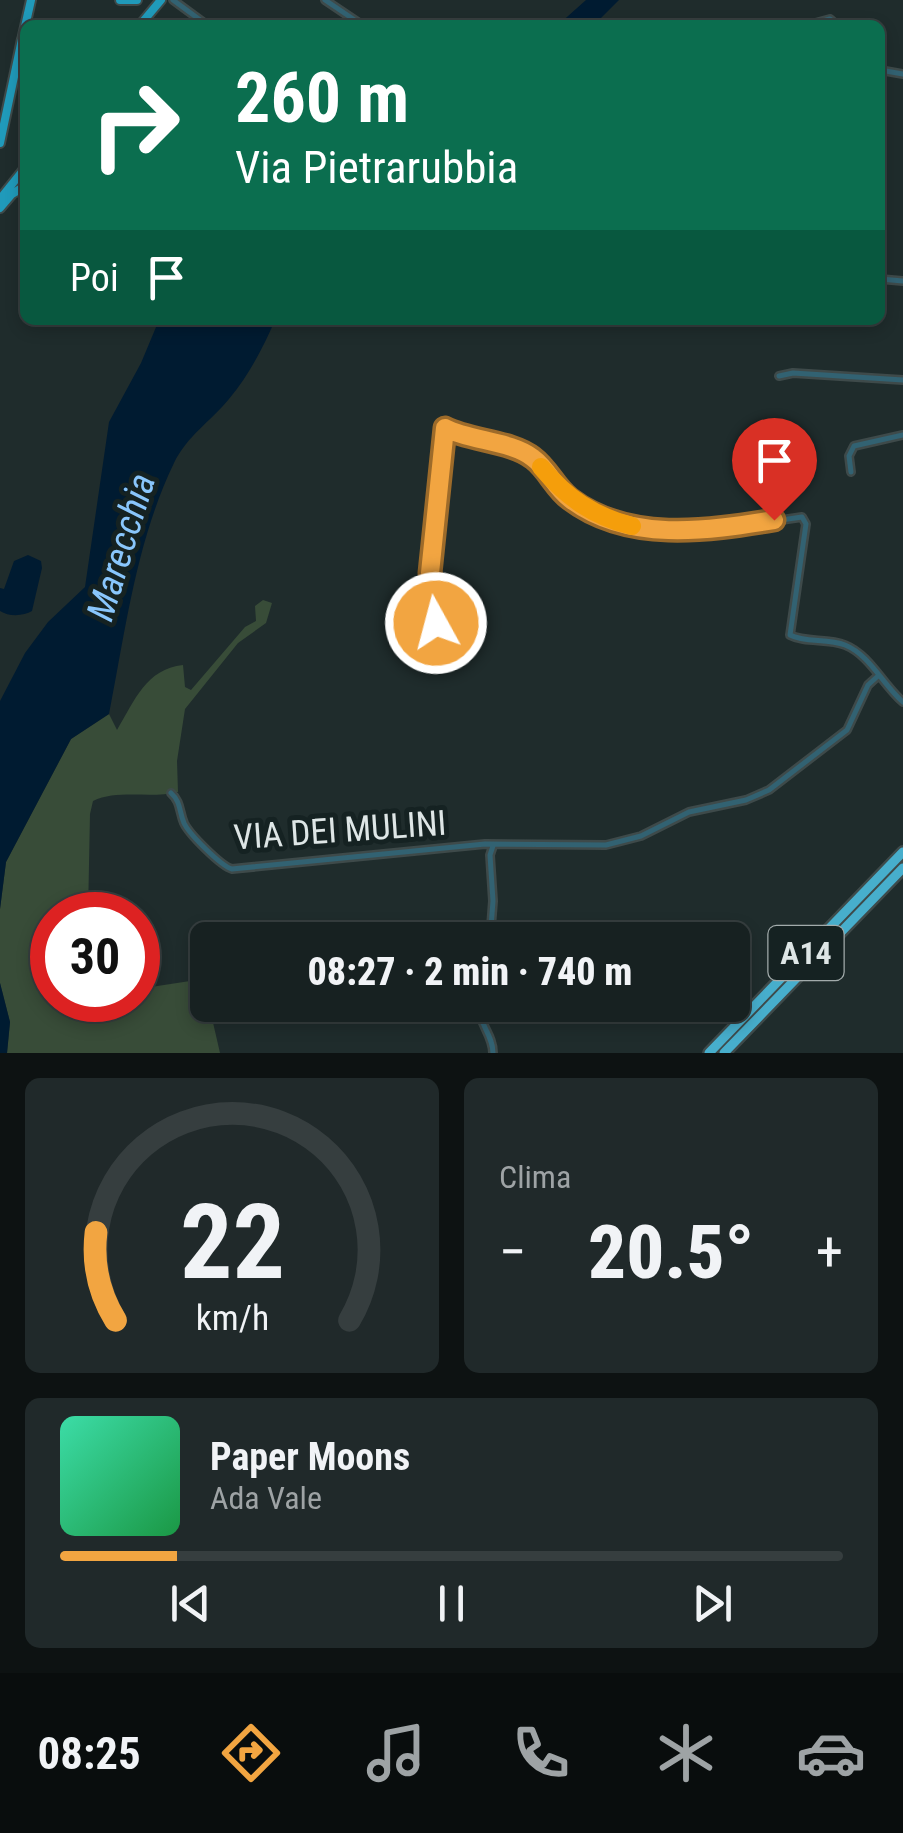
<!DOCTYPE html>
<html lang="it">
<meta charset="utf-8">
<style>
:root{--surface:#172121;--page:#20292a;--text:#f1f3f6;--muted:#9ea3a5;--line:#363e3f;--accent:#f2a541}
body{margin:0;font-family:"Roboto Condensed",sans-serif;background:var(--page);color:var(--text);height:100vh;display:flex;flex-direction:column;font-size:38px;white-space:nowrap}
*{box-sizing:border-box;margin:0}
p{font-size:32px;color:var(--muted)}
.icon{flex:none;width:55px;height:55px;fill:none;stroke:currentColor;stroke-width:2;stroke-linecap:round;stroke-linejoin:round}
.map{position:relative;height:1053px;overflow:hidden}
.side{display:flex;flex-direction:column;gap:25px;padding:25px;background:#0d1212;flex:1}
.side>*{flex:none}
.hud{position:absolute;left:20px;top:20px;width:865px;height:305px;border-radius:15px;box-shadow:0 5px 15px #0003,0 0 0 2px var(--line);background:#0b6e4f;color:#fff;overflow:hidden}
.speed{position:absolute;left:30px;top:892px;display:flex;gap:20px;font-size:50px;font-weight:700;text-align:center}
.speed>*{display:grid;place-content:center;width:130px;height:130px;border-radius:50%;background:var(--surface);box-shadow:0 5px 15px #0003,0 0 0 2px var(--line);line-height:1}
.speed .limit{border:15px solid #d22;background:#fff;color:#111}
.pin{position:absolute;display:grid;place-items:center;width:85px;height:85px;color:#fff;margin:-102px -42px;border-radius:50% 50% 50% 0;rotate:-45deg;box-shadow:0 0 10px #0007}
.pin .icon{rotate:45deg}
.me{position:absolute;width:110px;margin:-55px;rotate:353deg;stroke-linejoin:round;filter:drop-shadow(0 0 8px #0008)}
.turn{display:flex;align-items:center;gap:35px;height:210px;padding:0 50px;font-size:45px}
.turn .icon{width:130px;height:130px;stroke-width:2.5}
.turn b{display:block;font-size:70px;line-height:85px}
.then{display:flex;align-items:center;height:95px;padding:0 50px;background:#0003;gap:20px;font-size:38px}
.big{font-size:75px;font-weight:800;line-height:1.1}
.side .tile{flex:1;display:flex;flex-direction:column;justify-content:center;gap:15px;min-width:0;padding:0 35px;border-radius:15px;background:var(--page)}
.side .dial{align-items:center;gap:0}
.dial svg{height:260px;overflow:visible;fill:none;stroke:var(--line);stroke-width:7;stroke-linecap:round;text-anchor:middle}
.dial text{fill:var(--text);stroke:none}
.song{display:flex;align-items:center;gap:30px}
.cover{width:120px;height:120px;border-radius:15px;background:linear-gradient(135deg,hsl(160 70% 55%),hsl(140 70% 35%))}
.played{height:10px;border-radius:5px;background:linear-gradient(90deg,var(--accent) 15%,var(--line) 15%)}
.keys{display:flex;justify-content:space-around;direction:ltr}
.heat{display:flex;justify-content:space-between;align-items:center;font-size:55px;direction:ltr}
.side .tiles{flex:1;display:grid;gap:25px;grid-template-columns:1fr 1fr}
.tile:last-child{grid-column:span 2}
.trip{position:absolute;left:190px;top:922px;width:560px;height:100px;border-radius:15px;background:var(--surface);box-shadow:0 5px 15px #0003,0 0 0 2px var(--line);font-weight:800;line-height:100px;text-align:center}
.dock{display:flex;height:160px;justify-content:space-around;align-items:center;background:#090d0d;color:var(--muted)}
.dock .icon{width:70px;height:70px}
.dock .selected{color:var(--accent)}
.dock b{font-size:45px;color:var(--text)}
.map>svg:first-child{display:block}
.green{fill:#384c38}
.water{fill:#001b31}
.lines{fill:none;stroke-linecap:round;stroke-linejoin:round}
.minor-casing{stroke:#3e4a4a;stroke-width:10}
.major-casing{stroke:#3e4a4a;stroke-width:12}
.highway-casing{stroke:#3e4a4a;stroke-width:14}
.minor{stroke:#326272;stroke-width:5}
.major{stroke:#209aba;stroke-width:8}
.highway{stroke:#47aecc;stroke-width:9}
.route-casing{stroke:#9d6b2a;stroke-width:25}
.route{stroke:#f2a541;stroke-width:18}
.slow{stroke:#f59e0b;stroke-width:18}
.labels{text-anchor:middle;stroke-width:10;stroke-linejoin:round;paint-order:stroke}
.shield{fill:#152222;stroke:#a2abab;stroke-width:2.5}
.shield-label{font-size:32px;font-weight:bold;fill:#dee6e6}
.street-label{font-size:35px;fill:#dee6e6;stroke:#152222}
.water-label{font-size:38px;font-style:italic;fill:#89c6fc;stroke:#152222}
</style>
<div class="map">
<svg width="903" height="1053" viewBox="0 0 903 1053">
<rect width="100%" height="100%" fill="#1f2c2c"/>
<!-- green -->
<path class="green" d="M263 600 272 603 266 623 238 643 185 709 177 761 178 792C151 799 118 789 93 801L90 814 88 915H52V1000H138V989L203 979 220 1053H7L10 1022 0 983V909L6 862 71 739 109 714 117 730C135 700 146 669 183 665L185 687 191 690 245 627 256 621 255 606Z"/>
<!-- water -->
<path class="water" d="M586 0H619L594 25H558Z
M159 320H275C263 348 249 375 229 399 211 421 187 436 174 463 136 542 126 628 109 714L71 739 6 862 0 909V701L25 653 48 622 85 587 109 422 141 363Z
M28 555 41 561 42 568 32 611C24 616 9 617 0 611V588L4 589 14 561Z
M0 983 10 1022 7 1053H0Z"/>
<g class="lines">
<defs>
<path id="minor" d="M173 0 207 25
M325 0 362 25
M808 25 830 19 837 25
M880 70 903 74
M880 279 903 281
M779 376 793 373 903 380
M851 472 849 456 854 446 903 435
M437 623 438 595 430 573 445 428 533 457 566 496 585 509 638 527 725 528 802 517 806 524 790 635C805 643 828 638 845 645 870 655 883 685 903 702
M171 793C181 802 179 811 184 823 189 834 221 866 232 869L485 844 606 845 641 836 689 812 746 800 769 790 847 730 868 685 879 675
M490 940 493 901 490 855 493 846
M478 1005C479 1024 493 1035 493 1053"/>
<path id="major" d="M120 0H137
M140 25 161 0
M22 40 31 0
M20 53 25 82
M0 143 22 39
M0 199 25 168
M0 208 12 194 25 186"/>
<path id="highway" d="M709 1053 903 852
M724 1053 903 868"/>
</defs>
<!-- minor casing -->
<use href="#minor" class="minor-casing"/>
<!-- major casing -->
<use href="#major" class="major-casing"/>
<!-- highway casing -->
<use href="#highway" class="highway-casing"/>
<!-- minor -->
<use href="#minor" class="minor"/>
<!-- major -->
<use href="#major" class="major"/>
<!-- highway -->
<use href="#highway" class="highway"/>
</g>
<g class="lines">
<defs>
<path id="route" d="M436 623 438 596 430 573 445 428C470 441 512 441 533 458 548 469 555 488 570 499 628 543 707 531 774 520"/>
</defs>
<!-- route casing -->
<use href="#route" class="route-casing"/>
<!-- route -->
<use href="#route" class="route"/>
<!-- slow -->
<path class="slow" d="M541 467C567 498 593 516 632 526"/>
</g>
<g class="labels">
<!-- shield labels -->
<rect class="shield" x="768.5" y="926" width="75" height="54" rx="8"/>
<g class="shield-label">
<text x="806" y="964">A14</text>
</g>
<!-- street labels -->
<g class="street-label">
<text transform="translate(340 830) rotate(-4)" y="12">VIA DEI MULINI</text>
</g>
<!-- water labels -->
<g class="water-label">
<text transform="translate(121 547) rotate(-73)" y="13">Marecchia</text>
</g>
</g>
</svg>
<div class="speed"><div class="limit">30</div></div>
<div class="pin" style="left:774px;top:520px;background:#d93025"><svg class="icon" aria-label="arrive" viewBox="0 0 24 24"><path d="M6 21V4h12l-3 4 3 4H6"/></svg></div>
<svg class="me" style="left:436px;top:623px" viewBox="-20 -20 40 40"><circle r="17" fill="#f2a541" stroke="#fff" stroke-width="3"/><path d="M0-11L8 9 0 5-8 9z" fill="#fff"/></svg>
<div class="trip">08:27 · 2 min · 740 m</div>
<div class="hud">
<div class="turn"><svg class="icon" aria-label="right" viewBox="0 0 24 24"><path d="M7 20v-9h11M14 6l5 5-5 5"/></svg><div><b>260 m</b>Via Pietrarubbia</div></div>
<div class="then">Poi<svg class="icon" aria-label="arrive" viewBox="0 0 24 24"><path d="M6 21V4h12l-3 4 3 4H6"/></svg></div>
</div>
</div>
<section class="side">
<div class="tiles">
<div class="tile dial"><svg viewBox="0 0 100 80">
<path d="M14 69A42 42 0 1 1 86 69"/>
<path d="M14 69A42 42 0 0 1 8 42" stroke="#f2a541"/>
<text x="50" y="56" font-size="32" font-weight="700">22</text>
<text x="50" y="72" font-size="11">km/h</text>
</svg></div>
<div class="tile"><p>Clima</p>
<div class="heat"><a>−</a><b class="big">20.5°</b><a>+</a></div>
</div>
<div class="tile">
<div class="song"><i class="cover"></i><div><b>Paper Moons</b><p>Ada Vale</p></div></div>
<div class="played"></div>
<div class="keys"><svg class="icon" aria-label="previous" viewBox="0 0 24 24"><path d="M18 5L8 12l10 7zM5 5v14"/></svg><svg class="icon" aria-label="pause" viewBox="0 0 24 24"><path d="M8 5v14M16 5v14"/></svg><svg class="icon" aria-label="next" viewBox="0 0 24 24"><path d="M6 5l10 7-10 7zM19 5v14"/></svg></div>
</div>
</div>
</section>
<nav class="dock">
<b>08:25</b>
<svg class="icon selected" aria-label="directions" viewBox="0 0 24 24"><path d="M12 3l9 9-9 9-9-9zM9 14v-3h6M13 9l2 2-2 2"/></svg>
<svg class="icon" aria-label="music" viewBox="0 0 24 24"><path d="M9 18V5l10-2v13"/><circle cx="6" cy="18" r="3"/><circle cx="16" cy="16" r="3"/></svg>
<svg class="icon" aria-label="phone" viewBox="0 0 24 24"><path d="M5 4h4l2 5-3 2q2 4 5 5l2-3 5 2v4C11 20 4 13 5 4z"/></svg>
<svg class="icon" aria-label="climate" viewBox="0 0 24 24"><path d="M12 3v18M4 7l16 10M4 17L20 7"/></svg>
<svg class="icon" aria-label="car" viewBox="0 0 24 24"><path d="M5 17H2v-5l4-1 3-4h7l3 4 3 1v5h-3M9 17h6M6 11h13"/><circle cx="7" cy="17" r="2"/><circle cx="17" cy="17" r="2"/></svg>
</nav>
